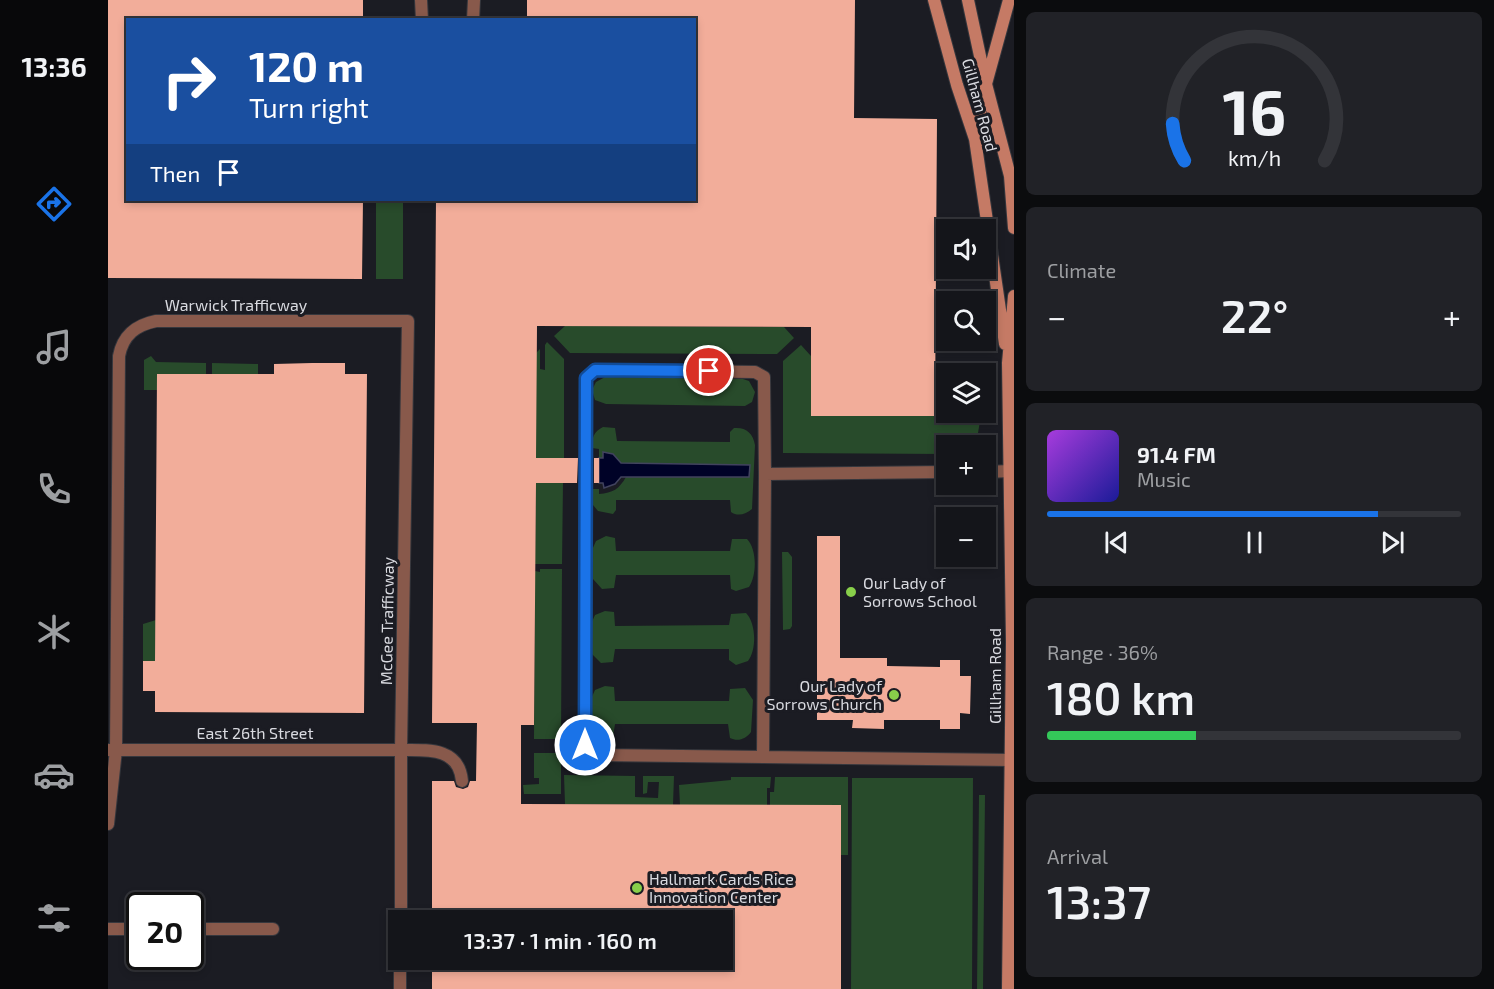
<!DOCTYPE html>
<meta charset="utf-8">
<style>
:root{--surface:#14151a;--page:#212227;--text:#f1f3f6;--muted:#9d9fa2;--line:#333439;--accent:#1a73e8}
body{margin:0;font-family:"Exo 2",sans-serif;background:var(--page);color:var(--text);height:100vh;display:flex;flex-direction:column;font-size:22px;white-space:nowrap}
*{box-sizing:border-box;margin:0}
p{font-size:20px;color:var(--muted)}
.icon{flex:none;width:33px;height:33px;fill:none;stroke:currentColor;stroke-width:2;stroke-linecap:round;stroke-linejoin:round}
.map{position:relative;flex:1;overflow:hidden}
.details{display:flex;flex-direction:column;gap:12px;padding:12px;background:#0b0c0e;width:480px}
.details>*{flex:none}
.hud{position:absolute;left:18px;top:18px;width:570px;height:183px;border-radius:0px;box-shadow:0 3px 9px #0003,0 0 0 2px var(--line);background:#1a4fa0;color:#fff;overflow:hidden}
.tools{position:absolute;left:828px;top:219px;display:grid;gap:12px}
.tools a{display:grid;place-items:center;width:60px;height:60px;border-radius:0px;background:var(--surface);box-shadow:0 3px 9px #0003,0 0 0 2px var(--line);font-size:30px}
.speed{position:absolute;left:18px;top:892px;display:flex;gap:12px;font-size:30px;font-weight:700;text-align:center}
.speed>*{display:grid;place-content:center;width:78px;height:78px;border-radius:50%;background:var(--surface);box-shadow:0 3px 9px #0003,0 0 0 2px var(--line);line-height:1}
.speed .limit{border:3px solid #111;border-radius:9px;background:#fff;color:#111}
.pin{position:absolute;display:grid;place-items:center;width:51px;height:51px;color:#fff;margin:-26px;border:3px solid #fff;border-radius:50%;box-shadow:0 2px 6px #0007}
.me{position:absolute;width:66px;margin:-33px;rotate:0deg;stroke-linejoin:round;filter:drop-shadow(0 0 4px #0008)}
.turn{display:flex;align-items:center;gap:21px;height:126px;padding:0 24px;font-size:27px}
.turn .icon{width:78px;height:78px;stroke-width:2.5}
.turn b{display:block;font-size:42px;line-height:51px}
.then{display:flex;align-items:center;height:57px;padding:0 24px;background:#0003;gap:12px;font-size:22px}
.big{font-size:45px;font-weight:600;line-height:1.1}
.details .card{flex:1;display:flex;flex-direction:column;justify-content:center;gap:9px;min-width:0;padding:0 21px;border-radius:9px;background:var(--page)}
.details .dial{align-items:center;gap:0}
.dial svg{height:156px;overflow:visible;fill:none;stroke:var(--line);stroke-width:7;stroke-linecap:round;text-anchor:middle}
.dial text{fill:var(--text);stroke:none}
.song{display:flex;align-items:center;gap:18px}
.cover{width:72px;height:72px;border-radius:9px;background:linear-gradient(135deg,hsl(280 70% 55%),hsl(240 70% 35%))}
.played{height:6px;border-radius:3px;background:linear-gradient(90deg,var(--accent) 80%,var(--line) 80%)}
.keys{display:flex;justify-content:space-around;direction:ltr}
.heat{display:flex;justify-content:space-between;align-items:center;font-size:33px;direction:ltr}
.charge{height:9px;border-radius:4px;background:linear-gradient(90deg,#34c759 36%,var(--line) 0)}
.trip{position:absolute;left:280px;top:910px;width:345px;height:60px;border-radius:0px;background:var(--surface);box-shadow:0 3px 9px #0003,0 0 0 2px var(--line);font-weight:600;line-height:60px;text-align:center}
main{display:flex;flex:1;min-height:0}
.tabs{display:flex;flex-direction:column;width:108px;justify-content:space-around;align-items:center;background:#08080a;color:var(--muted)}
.tabs .icon{width:42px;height:42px}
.tabs .active{color:var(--accent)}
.tabs b{font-size:27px;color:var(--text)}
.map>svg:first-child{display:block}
.green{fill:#284b2b}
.water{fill:#000227;stroke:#41435e;stroke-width:1.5}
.building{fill:#f2ad9a}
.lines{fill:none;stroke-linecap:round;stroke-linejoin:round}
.service-casing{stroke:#36373d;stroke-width:14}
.minor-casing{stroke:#36373d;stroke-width:14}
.secondary-casing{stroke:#36373d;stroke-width:14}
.service{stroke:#88594b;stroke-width:12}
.minor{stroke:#88594b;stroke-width:12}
.secondary{stroke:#c57a65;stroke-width:12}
.route-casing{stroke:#114b97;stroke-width:15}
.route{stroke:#1a73e8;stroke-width:10}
.poi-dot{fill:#88cf4a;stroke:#1b1c23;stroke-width:2}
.labels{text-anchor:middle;stroke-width:6;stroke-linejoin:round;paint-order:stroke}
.street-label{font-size:16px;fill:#d9dae0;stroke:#1b1c23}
.poi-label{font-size:16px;fill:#d9dae0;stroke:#1b1c23;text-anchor:start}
</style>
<main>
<nav class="tabs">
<b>13:36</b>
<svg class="icon active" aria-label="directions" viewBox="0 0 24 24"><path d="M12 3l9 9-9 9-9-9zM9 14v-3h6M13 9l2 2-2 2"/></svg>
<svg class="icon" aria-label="music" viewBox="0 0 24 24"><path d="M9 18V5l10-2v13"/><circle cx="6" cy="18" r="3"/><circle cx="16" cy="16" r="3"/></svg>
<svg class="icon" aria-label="phone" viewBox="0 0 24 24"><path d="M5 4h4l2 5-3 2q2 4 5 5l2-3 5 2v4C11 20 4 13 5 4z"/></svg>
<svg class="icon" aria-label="climate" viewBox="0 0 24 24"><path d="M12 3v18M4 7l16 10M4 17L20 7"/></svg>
<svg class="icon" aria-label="car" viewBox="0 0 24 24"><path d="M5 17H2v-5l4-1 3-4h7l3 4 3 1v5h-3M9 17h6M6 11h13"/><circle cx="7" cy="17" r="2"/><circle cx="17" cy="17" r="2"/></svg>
<svg class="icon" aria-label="filters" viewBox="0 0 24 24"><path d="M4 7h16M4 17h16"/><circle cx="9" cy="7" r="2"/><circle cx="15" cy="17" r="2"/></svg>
</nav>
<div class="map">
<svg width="906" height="989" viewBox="0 0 906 989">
<rect width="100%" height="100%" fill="#1b1c23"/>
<!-- green -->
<path class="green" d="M268 200H295V279H268Z
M457 326 676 327 686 338 669 354 462 353 446 336Z
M439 342 456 359V458H428V353L432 349V369L437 370V345Z
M693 345 703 356V416L873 415 870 433 858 445 838 446V454L675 453V361Z
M43 356 48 362 98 363V374H50L49 390H36V360Z
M104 363 150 364V375L104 374Z
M497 377 635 379 641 381 647 392 644 402 637 406 498 404 487 400 484 390 488 382Z
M495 427 507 428 509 441 622 442V432L626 428C638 427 645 433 647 445L644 509C638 514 630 517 623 512L622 500H508V510L505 514 490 511 485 505 484 489H491V494C505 493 511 489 518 477H641L513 463 499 452H495V459L491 458V449L484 448C484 438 485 432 495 427Z
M428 483H455L454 564H427Z
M498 536 507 538 508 551H622L624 539H639C649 549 649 575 641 587L628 591 623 589 622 575H508L506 588 494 589 485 579 484 550 488 541Z
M674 552H680L684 557V626L682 629 675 630Z
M432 569H454L453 739H426L427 571 432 572Z
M497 611 506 612 507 626 621 625 623 614 638 613C648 623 649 649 640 661L628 665 621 660V649H507L505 662 493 663 484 654 483 624 487 615Z
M48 620 47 661H35V624Z
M497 686 506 687 507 701H621L622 689 637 688 645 700 643 732C638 739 630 742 622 738L620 724H507L505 737 493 738 483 729V699L487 690Z
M426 753H453V794H416L415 785 431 784V778H426Z
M456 775 527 776V797L550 798 551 782H540L539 793 535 794V776H566L565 805 457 804Z
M623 777H663L662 788H659V805H572L571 785 623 780Z
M667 777H740V855H733V805H662V792H666Z
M744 778H865L864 989H743Z
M871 795H877L875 989H869Z"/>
<!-- water -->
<path class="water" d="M495 452 505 454 513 463 642 465 641 477H513L507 484 496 488 495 483H491V458H495Z"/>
<!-- building -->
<path class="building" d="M0 0H255V20H20V200H255L254 279 0 278Z
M419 0H747L746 118 829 119 827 416H703V327L429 326 428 458H470L469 483H428L426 725H413V804L733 805V989H324V960H615V921H324V781H346L348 787 355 789 360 787 362 781H368L369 723H324L328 200H586V20H419Z
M204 363H237V374H259L256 713 47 712V691H35V661H47L49 374H166V364Z
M486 458H491V483H486Z
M709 536H732V658H779V666L832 667V660H852V676H863L862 714 852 713V729H832V720H776V729L744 728 745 720H709Z"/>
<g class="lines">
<defs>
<path id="service" d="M838 472 657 474 656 377 647 372 487 370 478 378 477 745 490 755 903 760
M878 472 902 471
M293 750C319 750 351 747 354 781
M655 757 657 474
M0 929H32
M82 929H165"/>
<path id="minor" d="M313 0 314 20
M365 20 366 0
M1 750H293
M0 824 8 750 11 356C15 335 28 325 48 321H300L293 750V921
M292 989V960"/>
<path id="secondary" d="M826 0 849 85 867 139 897 344
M860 0 878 84 902 176 906 228
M867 138 878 84 901 0
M900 989 904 642 900 363 906 296"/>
</defs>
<!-- service casing -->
<use href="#service" class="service-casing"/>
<!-- minor casing -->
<use href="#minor" class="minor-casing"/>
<!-- secondary casing -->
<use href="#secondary" class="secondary-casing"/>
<!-- service -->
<use href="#service" class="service"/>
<!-- minor -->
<use href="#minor" class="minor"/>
<!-- secondary -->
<use href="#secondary" class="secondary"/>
</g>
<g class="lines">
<defs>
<path id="route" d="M477 745 478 378 487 370 601 371"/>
</defs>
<!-- route casing -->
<use href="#route" class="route-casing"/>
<!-- route -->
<use href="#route" class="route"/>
</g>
<!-- markers -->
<g class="poi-dot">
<circle cx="743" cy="592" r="6"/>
<circle cx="786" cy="695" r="6"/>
<circle cx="529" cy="888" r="6"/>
</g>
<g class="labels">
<!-- street labels -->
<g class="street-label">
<text transform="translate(872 105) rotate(75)" y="6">Gillham Road</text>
<text x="128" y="311">Warwick Trafficway</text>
<text transform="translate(279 621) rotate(-89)" y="6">McGee Trafficway</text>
<text transform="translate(887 676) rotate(-90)" y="6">Gillham Road</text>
<text x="147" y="739">East 26th Street</text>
</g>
<!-- poi labels -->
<g class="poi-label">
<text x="755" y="589">Our Lady of<tspan x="755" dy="18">Sorrows School</tspan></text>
<text x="774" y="692" text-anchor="end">Our Lady of<tspan x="774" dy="18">Sorrows Church</tspan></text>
<text x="541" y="885">Hallmark Cards Rice<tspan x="541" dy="18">Innovation Center</tspan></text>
</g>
</g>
</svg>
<div class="tools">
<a><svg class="icon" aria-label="sound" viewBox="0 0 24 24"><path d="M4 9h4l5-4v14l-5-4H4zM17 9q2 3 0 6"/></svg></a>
<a><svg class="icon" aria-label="search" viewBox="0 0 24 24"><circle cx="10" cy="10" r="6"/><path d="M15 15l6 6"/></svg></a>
<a><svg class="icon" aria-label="layers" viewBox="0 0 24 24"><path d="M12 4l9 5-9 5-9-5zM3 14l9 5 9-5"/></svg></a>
<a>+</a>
<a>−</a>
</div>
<div class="speed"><div class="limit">20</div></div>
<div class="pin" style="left:601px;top:371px;background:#d93025"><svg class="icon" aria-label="arrive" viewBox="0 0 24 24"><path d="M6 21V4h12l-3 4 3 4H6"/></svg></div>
<svg class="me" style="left:477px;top:745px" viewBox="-20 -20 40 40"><circle r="17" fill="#1a73e8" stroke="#fff" stroke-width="3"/><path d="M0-11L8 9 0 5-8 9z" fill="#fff"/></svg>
<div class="trip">13:37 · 1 min · 160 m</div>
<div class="hud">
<div class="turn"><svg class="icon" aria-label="right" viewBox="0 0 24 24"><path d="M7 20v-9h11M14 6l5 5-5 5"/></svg><div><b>120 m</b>Turn right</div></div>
<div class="then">Then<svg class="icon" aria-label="arrive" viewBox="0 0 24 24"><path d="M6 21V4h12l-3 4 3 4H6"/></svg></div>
</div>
</div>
<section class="details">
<div class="card dial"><svg viewBox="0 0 100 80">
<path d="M14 69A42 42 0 1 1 86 69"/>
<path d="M14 69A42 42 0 0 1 8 50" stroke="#1a73e8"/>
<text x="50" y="56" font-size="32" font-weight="700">16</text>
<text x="50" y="72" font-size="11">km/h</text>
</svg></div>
<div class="card"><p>Climate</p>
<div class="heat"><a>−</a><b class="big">22°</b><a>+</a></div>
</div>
<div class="card">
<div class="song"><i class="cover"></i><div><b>91.4 FM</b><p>Music</p></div></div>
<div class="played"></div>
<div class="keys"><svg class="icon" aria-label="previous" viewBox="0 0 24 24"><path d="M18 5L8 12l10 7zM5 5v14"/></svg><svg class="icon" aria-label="pause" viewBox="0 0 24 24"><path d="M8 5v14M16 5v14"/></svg><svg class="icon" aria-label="next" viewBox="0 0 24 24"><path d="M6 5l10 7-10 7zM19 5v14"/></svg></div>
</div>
<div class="card"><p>Range · 36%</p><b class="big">180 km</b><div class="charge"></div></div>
<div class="card"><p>Arrival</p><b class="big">13:37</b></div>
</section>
</main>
